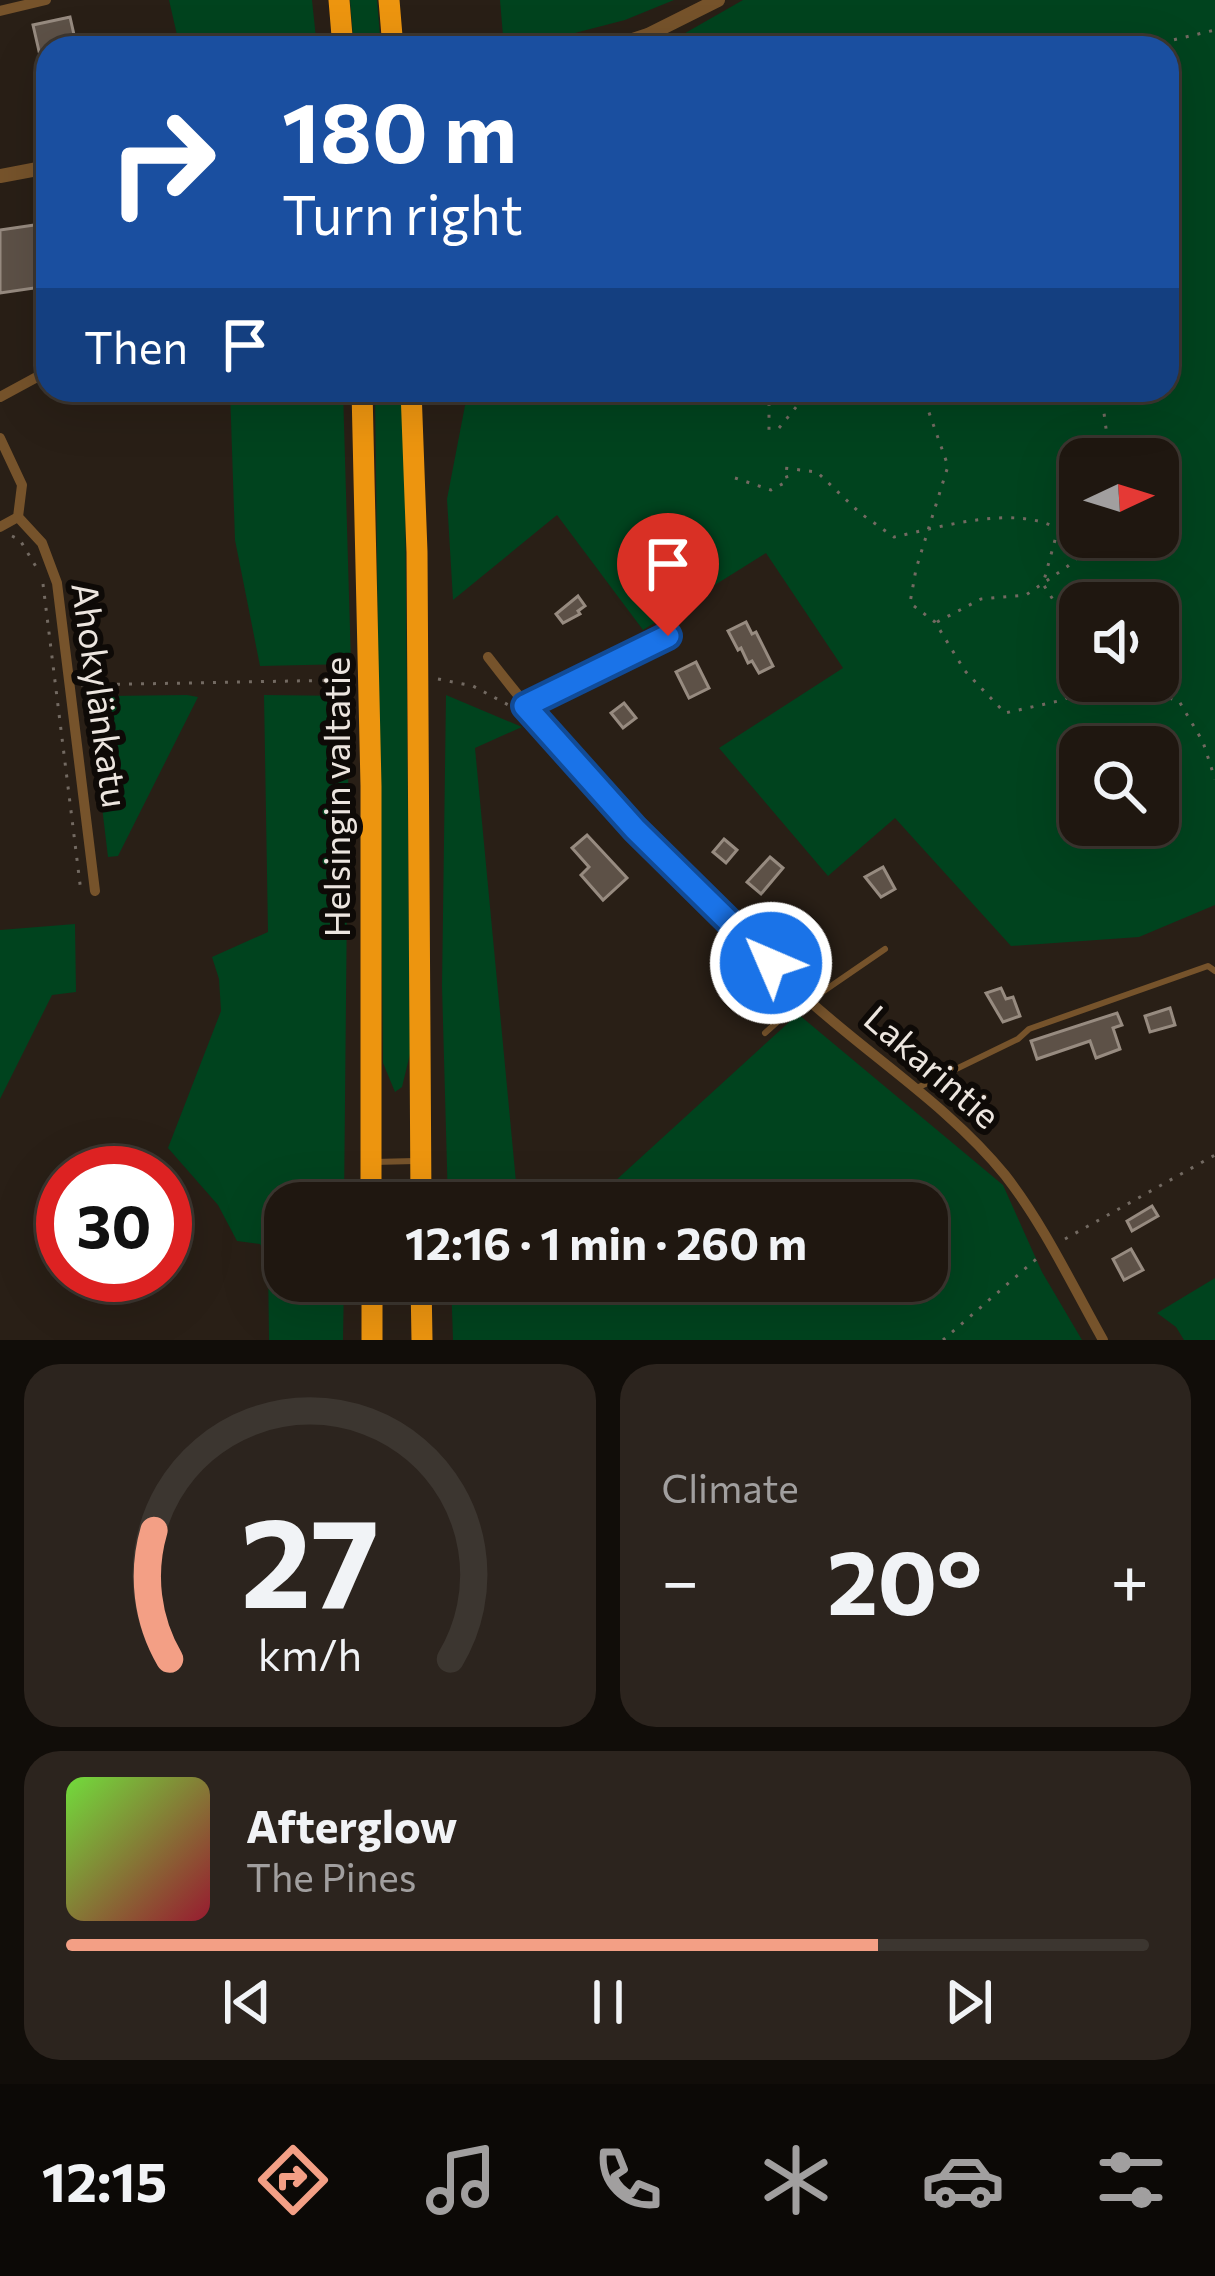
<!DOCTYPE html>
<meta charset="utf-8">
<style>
:root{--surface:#1f1710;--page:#2c241e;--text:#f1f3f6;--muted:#a19f9f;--line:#3c3630;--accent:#f39f85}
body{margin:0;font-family:Commissioner,sans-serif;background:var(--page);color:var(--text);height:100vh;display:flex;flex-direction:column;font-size:45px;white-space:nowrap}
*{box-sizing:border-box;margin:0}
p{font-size:39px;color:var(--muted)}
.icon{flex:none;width:66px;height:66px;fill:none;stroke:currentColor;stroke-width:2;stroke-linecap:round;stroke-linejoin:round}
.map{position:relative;height:1340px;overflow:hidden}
.sheet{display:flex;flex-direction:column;gap:24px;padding:24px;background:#110d09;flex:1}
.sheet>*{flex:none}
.banner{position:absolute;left:36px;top:36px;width:1143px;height:366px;border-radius:36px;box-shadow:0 12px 48px #0002,0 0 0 3px var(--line);background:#1a4fa0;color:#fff;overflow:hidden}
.needle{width:78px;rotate:86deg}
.fabs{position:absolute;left:1059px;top:438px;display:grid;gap:24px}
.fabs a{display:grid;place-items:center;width:120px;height:120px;border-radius:24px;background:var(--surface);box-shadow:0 12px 48px #0002,0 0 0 3px var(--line);font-size:60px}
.speed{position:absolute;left:36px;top:1146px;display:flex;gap:24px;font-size:60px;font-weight:700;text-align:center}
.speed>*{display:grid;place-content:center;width:156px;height:156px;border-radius:50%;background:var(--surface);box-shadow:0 12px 48px #0002,0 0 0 3px var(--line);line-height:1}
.speed .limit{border:18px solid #d22;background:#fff;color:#111}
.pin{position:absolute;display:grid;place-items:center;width:102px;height:102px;color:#fff;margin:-123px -51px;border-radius:50% 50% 50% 0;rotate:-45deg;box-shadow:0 0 12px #0007}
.pin .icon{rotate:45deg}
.me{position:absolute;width:132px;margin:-66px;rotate:315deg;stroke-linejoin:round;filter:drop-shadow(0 0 9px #0008)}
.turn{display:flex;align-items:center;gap:42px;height:252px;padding:0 48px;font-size:54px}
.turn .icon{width:156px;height:156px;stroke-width:2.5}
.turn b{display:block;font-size:84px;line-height:102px}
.then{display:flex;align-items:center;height:114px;padding:0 48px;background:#0003;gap:24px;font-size:45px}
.big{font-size:90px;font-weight:700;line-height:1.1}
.sheet .widget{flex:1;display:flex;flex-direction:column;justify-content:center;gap:18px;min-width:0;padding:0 42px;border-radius:36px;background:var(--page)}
.sheet .dial{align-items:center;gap:0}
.dial svg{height:312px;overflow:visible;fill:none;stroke:var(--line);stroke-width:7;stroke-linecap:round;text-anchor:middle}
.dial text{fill:var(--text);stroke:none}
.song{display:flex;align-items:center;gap:36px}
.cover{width:144px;height:144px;border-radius:18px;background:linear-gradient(135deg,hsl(100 70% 55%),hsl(350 70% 35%))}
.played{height:12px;border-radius:6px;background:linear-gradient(90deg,var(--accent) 75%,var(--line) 75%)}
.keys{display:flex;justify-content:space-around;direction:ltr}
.heat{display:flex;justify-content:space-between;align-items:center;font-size:66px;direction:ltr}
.sheet .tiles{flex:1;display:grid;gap:24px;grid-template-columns:1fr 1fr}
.widget:last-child{grid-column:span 2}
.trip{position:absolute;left:264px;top:1182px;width:684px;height:120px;border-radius:36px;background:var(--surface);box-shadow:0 12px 48px #0002,0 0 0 3px var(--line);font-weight:700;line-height:120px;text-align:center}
.dock{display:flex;height:192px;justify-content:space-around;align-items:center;background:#0c0906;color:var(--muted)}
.dock .icon{width:84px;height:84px}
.dock .selected{color:var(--accent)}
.dock b{font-size:54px;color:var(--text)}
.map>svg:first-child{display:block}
.green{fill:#00431e;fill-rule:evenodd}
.building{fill:#5d5147;stroke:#978b80;stroke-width:3}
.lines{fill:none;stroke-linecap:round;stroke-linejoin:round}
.path{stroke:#736a62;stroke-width:3;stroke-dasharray:3 9;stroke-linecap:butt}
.service{stroke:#76532b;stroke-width:6}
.minor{stroke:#76532b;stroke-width:10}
.tertiary{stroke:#76532b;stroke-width:14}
.motorway{stroke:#ed950f;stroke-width:21}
.route-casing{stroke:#114b97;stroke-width:30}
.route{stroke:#1a73e8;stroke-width:21}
.labels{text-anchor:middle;stroke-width:12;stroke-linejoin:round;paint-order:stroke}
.street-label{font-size:36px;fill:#ece5df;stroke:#0e0a07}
</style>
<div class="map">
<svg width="1215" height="1340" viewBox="0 0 1215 1340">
<rect width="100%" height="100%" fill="#291f16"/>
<!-- green -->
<path class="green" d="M169 0H312L317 48H180Z
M350 0H377L381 48H354Z
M500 0H674L625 20 517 48H504Z
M743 0H1215V905L1139 937 1011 946 895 818 828 876 719 748 843 668 766 553 643 630 557 515 453 600 447 499 468 390H1167V48H659ZM1080 459H1158V537H1080ZM1080 603H1158V681H1080ZM1080 747H1158V825H1080Z
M230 390H343L351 664 260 666 235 540Z
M375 390H402L405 475 410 1054 402 1087 395 1092 383 1063Z
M187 695 198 697 118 856 108 857 91 715 108 713 107 696Z
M264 695 349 696 344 1203H285V1281H344L343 1340H269L268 1260 260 1244 237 1241 218 1205 168 1148 221 1011 219 979 212 957 268 932Z
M446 695 522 727 475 748 518 1203H448L442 986Z
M75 924 76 992 52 995 0 1099V930Z
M798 1014 1003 1185 1042 1272 1082 1340H453L451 1281H927V1203H591Z
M1215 1278V1340H1184L1176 1327 1157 1313Z"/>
<!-- building -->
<path class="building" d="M70 17 77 48H48V73H44L33 25Z
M48 223V286L0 293V230Z
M578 596 585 606 578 611 580 614 563 623 556 614Z
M746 622 752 634 756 632 773 666 759 673 752 661 748 663 741 648 738 650 728 631Z
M696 662 709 688 689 698 676 672Z
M624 703 636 718 623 728 611 713Z
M587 835 627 878 603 900 581 875 589 867 572 848Z
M724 839 737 850 726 863 713 852Z
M770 857 783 868 761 894 747 882Z
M883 867 895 889 881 897 865 877Z
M1001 988 1006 999 1013 997 1020 1016 1003 1022 986 993Z
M1170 1008 1175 1025 1150 1032 1145 1016Z
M1117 1013 1122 1025 1113 1028 1120 1049 1096 1058 1090 1041 1037 1059 1031 1041Z
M1152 1206 1158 1216 1132 1231 1127 1221Z
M1131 1249 1143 1270 1124 1280 1113 1259Z"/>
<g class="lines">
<!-- path -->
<path class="path" d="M1139 48 1215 30
M743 390 769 393V432
M921 390 948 466 916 569 910 603 935 622 965 671 1005 713 1063 700 1099 681
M1101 390 1110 459
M779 428 810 390
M735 478 771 490 788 481 784 468 817 472 860 513 894 537C941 527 1015 504 1058 529L1043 584 1080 642
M12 536 20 540 38 570
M43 584 81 892
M937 622 981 599 1026 595 1068 566 1101 537
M438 679 473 686 514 708
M1112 681 1179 701 1203 742 1215 779
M81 685 346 680
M1065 1239 1215 1155
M943 1340 1042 1254"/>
<!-- service -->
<path class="service" d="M528 704 668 636
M765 1033 805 997 818 995 885 949
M917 1088 1018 1039 1029 1029 1208 966 1215 971
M374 1162 415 1161"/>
<!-- minor -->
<path class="minor" d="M0 11 46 0
M0 397 48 371
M0 438 22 485 18 517 42 543 57 583 95 891
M0 527 18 517
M488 657C581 778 693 896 806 998 871 1057 950 1107 1005 1175 1044 1225 1072 1285 1103 1340"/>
<!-- tertiary -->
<path class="tertiary" d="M609 48 648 35 718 0
M0 176 48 167"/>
<!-- motorway -->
<path class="motorway" d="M339 0 343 48
M389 0 393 48
M362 390 371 786V1203
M411 390 417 552 421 1203
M372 1281V1340
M421 1281 422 1340"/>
</g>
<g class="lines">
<defs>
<path id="route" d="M668 636 525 706 635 829 771 963"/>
</defs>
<!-- route casing -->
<use href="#route" class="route-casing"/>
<!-- route -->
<use href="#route" class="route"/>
</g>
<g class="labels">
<!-- street labels -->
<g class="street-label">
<text transform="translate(100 695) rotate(82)" y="13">Ahokylänkatu</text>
<text transform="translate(337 797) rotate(-90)" y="13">Helsingin valtatie</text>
<text transform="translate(932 1067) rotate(41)" y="13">Lakarintie</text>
</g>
</g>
</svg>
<div class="fabs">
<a><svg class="needle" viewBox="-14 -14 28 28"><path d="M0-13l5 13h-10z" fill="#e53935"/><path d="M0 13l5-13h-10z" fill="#a19f9f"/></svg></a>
<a><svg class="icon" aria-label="sound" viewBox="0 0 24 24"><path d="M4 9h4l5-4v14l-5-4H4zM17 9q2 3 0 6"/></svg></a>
<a><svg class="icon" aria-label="search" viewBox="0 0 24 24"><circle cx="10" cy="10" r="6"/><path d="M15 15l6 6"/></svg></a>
</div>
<div class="speed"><div class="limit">30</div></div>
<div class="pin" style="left:668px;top:636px;background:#d93025"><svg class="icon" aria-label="arrive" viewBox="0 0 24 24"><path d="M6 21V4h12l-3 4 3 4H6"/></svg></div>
<svg class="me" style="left:771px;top:963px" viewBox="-20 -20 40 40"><circle r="17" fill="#1a73e8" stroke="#fff" stroke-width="3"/><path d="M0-11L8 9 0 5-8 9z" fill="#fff"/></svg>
<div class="trip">12:16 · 1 min · 260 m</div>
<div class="banner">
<div class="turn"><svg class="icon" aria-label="right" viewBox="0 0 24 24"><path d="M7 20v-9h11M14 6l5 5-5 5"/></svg><div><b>180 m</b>Turn right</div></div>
<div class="then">Then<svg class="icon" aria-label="arrive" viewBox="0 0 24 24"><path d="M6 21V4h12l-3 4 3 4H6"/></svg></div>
</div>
</div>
<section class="sheet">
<div class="tiles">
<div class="widget dial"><svg viewBox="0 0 100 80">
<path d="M14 69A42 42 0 1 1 86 69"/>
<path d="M14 69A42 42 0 0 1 10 36" stroke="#f39f85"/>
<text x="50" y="56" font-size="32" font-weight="700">27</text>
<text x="50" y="72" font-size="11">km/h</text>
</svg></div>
<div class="widget"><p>Climate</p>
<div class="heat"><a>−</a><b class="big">20°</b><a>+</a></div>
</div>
<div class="widget">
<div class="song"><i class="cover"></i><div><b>Afterglow</b><p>The Pines</p></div></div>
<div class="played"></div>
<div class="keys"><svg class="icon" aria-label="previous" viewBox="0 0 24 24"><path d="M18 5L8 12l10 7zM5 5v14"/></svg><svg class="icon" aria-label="pause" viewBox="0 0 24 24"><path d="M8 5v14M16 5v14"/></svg><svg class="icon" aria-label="next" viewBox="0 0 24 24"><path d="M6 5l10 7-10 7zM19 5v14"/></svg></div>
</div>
</div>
</section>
<nav class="dock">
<b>12:15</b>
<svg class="icon selected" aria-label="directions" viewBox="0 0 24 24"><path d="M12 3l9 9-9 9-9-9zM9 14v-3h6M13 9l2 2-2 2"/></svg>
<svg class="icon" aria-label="music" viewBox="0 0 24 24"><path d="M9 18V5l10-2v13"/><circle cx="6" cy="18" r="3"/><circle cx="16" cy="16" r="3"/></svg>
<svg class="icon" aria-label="phone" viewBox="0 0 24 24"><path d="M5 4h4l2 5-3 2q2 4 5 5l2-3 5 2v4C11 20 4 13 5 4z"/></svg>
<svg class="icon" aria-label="climate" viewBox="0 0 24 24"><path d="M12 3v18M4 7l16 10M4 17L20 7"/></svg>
<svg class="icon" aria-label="car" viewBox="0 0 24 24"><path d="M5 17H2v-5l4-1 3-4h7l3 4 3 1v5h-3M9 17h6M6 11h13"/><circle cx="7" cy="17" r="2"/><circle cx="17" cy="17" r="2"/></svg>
<svg class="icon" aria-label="filters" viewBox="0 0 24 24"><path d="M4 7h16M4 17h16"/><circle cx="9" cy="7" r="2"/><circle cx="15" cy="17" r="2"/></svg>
</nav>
